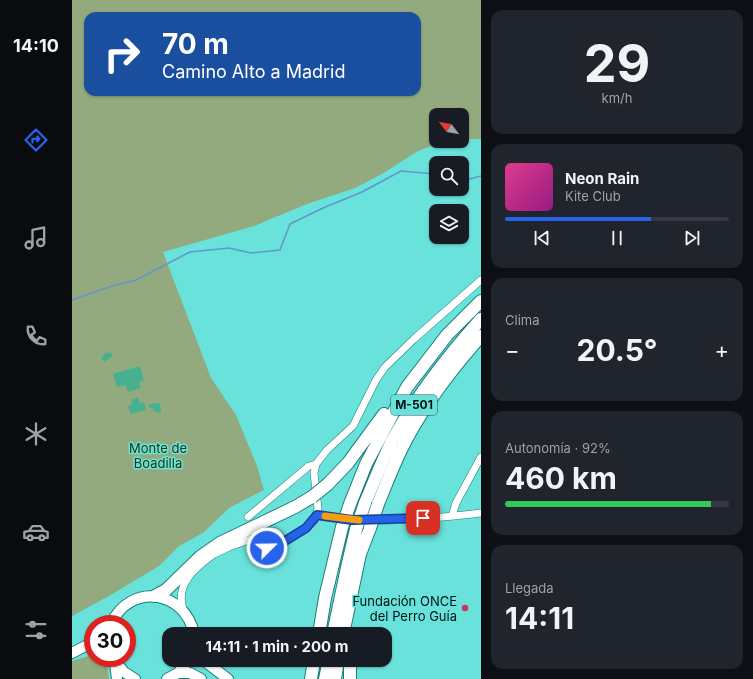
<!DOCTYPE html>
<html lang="es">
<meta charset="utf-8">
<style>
:root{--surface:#171b24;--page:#20242c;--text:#f1f3f6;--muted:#9ea1a6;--line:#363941;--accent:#2563eb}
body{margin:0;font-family:Inter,sans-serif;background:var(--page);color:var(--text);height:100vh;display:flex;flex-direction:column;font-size:15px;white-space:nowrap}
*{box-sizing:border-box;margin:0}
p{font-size:13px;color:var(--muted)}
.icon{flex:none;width:22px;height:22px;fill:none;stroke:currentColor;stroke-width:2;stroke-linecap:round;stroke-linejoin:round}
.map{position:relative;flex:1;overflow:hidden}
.side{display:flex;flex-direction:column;gap:10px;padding:10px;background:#0d0f14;width:272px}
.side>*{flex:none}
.banner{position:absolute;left:12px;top:12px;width:337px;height:84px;border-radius:12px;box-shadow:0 1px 3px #0004;background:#1a4fa0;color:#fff;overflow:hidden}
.needle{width:26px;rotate:301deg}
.buttons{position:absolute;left:357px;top:108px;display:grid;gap:8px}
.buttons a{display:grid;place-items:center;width:40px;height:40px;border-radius:8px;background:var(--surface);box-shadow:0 1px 3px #0004;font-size:20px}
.speed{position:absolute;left:12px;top:615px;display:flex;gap:8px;font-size:20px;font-weight:700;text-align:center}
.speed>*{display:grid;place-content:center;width:52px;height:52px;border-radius:50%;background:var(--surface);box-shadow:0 1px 3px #0004;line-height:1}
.speed .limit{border:6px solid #d22;background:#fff;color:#111}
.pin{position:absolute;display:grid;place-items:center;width:34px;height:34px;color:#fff;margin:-17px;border-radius:8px;box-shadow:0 2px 6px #0006}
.me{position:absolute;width:44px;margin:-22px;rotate:67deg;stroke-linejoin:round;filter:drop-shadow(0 0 3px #0008)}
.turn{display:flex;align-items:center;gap:14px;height:84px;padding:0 12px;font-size:18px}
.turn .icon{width:52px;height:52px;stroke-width:2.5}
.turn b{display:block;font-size:28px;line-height:34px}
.big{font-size:30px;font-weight:700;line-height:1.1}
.side .card{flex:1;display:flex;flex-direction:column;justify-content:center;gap:6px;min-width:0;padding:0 14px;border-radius:12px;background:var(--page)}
.side .dial{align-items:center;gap:0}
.dial b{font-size:52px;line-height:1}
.song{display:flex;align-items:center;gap:12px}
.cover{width:48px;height:48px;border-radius:6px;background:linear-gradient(135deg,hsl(330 70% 55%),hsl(310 70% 35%))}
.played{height:4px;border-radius:2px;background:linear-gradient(90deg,var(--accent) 65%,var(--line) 65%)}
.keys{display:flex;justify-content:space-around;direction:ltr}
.heat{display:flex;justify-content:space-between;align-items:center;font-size:22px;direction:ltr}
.charge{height:6px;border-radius:3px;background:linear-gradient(90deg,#34c759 92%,var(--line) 0)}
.trip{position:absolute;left:90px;top:627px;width:230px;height:40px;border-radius:12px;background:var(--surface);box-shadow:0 1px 3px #0004;font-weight:700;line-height:40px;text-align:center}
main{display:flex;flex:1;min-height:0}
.dock{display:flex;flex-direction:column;width:72px;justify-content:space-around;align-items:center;background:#090b0e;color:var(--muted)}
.dock .icon{width:28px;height:28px}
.dock .selected{color:var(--accent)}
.dock b{font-size:18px;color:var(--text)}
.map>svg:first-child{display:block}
.green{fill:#93aa7e;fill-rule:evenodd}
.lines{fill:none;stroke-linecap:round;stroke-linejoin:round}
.stream{stroke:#6295ca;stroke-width:1.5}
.building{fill:#46b191}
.street-casing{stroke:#197f7b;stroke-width:8}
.secondary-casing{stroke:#197f7b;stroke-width:12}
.highway-casing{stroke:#197f7b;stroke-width:14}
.street{stroke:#fff;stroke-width:7}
.secondary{stroke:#fff;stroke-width:10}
.highway{stroke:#fff;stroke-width:12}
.highway-bridge-casing{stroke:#197f7b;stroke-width:14;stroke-linecap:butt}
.highway-bridge{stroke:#fff;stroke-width:12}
.route-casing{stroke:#184099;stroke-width:10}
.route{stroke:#2563eb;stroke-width:7}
.slow{stroke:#f59e0b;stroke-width:7}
.poi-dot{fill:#c8395d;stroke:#69e2dc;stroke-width:1.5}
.labels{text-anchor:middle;stroke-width:3;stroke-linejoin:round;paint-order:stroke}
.shield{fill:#69e2dc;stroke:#20514f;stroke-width:1}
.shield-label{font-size:12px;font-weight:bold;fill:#001312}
.park-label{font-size:13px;fill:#223706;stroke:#69e2dc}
.poi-label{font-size:13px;fill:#001312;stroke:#69e2dc;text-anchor:end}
</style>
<main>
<nav class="dock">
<b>14:10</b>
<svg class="icon selected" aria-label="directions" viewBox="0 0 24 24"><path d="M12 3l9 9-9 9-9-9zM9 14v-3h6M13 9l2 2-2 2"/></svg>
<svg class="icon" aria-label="music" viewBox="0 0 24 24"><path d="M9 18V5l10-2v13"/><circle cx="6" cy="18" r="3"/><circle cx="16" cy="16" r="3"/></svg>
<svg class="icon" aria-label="phone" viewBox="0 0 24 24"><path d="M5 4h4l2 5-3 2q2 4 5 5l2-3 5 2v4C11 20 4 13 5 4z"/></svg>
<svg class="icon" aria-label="climate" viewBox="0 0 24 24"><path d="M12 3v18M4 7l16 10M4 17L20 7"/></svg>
<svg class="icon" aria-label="car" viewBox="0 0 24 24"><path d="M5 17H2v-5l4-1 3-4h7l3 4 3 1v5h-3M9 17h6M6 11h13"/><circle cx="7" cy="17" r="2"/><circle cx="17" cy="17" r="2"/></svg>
<svg class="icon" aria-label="filters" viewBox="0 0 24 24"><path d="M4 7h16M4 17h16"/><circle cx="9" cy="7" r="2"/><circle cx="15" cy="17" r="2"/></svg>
</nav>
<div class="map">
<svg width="409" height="679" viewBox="0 0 409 679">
<rect width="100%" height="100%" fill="#69e2dc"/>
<!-- green -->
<path class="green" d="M0 0H409V139H390V115H364V141H373L346 151 310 174 283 188 235 204 182 226 91 252 139 378 164 415 185 466 192 490 157 508 131 533 107 546 87 566 37 596 0 616ZM16 16H345V92H16Z
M17 656 35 662 37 679H0V661Z"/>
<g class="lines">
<!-- stream -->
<path class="stream" d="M390 181 409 176
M0 300 40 286 64 280 118 252 157 248 179 253 208 250 218 224 251 208 290 192 329 171 364 174"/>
</g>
<!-- building -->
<path class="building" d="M34 352 35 354 38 352 41 356 32 362 29 358Z
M68 366 72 380 67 382 69 388 56 392 53 385 45 387 41 374Z
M66 397 68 403 72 402 74 410 59 414 56 406 60 405 59 400Z
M88 403 89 412 84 413V411H81V408H77V404Z"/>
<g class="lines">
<defs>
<path id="street" d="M245 515C296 525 357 519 409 513
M380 516 384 503 409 457
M176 517 237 466 244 464
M191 540a9 9 0 1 1 18 0a9 9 0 1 1-18 0Z
M208 544 234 528 242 521 246 509 242 473 244 464 255 450 281 426 304 380 313 367 342 339 409 280
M138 556 157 547 193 534
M111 609C103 584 123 568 142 554"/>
<path id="secondary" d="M39 624C58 582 113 590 122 634
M0 653 21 642
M41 658 52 672 63 679
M131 660 156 679
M43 663 45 679
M106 673H118L129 679
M95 679 106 673 117 660"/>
<path id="highway" d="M256 484 276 463 312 414
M293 503C302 482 310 461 320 441 344 396 375 357 409 319
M278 504 294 464 335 387 375 335 409 301
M306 504C313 487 320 469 328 452 348 410 378 371 409 336
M83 596 94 590 128 557 148 543 223 507 240 497
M247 634 253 598 270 527
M261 634 276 563 284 529
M271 634 288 554 298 528
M278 660V679
M239 679 242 660
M253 679 257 660
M263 679 266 660"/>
</defs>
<!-- street casing -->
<use href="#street" class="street-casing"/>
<!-- secondary casing -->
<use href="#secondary" class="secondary-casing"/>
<!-- highway casing -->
<use href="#highway" class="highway-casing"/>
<!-- street -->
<use href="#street" class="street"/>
<!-- secondary -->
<use href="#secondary" class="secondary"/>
<!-- highway -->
<use href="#highway" class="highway"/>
<defs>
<path id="highway-bridge" d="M240 497 256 484
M270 527 278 504
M298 528 306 504
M284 529 293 503"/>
</defs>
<!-- highway-bridge casing -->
<use href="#highway-bridge" class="highway-bridge-casing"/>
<!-- highway-bridge -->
<use href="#highway-bridge" class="highway-bridge"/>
</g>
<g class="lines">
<defs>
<path id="route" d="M195 548H204L213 541 234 528 245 515 280 520 351 518"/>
</defs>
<!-- route casing -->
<use href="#route" class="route-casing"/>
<!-- route -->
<use href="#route" class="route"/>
<!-- slow -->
<path class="slow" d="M253 516 287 520"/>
</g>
<!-- markers -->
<circle class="poi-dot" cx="393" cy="608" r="4"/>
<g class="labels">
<!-- shield labels -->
<rect class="shield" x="319" y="395" width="46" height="20" rx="3"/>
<g class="shield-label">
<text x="342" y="409">M-501</text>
</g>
<!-- park labels -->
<g class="park-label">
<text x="86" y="453">Monte de<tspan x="86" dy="15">Boadilla</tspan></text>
</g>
<!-- poi labels -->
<g class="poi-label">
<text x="385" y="606">Fundación ONCE<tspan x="385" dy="15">del Perro Guía</tspan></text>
</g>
</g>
</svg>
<div class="buttons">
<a><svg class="needle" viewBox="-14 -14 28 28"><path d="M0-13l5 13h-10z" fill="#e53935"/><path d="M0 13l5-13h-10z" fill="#9ea1a6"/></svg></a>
<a><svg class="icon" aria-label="search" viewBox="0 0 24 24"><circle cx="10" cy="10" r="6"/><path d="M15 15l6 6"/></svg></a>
<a><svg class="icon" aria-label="layers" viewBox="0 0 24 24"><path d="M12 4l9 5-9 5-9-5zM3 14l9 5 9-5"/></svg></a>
</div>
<div class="speed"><div class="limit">30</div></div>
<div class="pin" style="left:351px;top:518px;background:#d93025"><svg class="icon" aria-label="arrive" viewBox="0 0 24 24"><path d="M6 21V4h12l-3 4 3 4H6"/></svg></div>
<svg class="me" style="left:195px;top:548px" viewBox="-20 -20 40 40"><circle r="17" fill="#2563eb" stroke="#fff" stroke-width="3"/><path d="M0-11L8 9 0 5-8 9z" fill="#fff"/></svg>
<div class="trip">14:11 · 1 min · 200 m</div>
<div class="banner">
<div class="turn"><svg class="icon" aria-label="right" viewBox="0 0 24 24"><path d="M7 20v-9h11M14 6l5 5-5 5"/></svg><div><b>70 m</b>Camino Alto a Madrid</div></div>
</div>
</div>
<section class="side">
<div class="card dial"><b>29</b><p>km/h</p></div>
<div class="card">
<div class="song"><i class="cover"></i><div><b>Neon Rain</b><p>Kite Club</p></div></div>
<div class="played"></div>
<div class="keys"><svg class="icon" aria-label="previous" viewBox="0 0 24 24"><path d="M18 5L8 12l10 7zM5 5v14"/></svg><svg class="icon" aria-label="pause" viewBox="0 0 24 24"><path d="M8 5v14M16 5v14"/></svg><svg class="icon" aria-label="next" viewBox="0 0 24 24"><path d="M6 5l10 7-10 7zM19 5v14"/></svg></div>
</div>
<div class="card"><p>Clima</p>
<div class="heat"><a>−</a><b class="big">20.5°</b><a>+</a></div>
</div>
<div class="card"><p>Autonomía · 92%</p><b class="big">460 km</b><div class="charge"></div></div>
<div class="card"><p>Llegada</p><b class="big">14:11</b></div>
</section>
</main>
